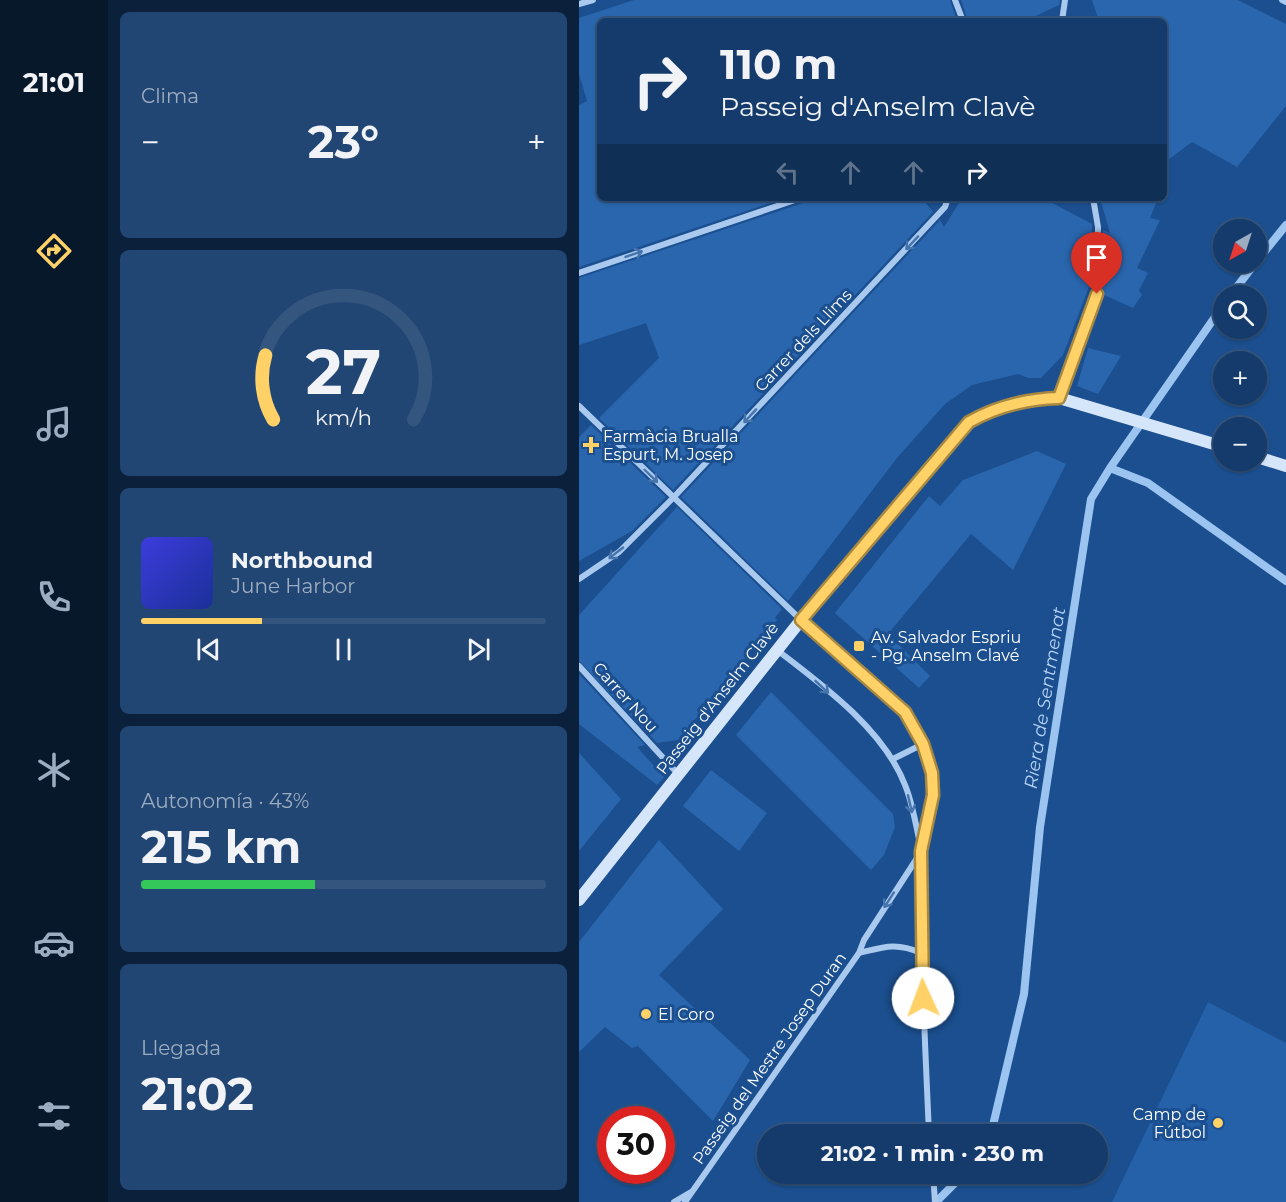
<!DOCTYPE html>
<html lang="es">
<meta charset="utf-8">
<style>
:root{--surface:#143b6b;--page:#214673;--text:#f1f3f6;--muted:#9dadc1;--line:#33557e;--accent:#ffd166}
body{margin:0;font-family:Montserrat,sans-serif;background:var(--page);color:var(--text);height:100vh;display:flex;flex-direction:column;font-size:22px;white-space:nowrap}
*{box-sizing:border-box;margin:0}
p{font-size:20px;color:var(--muted)}
.icon{flex:none;width:33px;height:33px;fill:none;stroke:currentColor;stroke-width:2;stroke-linecap:round;stroke-linejoin:round}
.map{position:relative;flex:1;overflow:hidden}
.details{display:flex;flex-direction:column;gap:12px;padding:12px;background:#0b203b;width:471px}
.details>*{flex:none}
.banner{position:absolute;left:18px;top:18px;width:570px;height:183px;border-radius:9px;box-shadow:0 2px 4px #0004,0 0 0 2px var(--line);background:#143b6b;color:var(--text);overflow:hidden}
.needle{width:39px;rotate:219deg}
.tools{position:absolute;left:634px;top:219px;display:grid;gap:12px}
.tools a{display:grid;place-items:center;width:54px;height:54px;border-radius:50%;background:var(--surface);box-shadow:0 2px 4px #0004,0 0 0 2px var(--line);font-size:30px}
.speed{position:absolute;left:18px;top:1106px;display:flex;gap:12px;font-size:30px;font-weight:700;text-align:center}
.speed>*{display:grid;place-content:center;width:78px;height:78px;border-radius:50%;background:var(--surface);box-shadow:0 2px 4px #0004,0 0 0 2px var(--line);line-height:1}
.speed .limit{border:9px solid #d22;background:#fff;color:#111}
.pin{position:absolute;display:grid;place-items:center;width:51px;height:51px;color:#fff;margin:-62px -26px;border-radius:50% 50% 50% 0;rotate:-45deg;box-shadow:0 0 6px #0007}
.pin .icon{rotate:45deg}
.me{position:absolute;width:66px;margin:-33px;rotate:358deg;stroke-linejoin:round;filter:drop-shadow(0 0 4px #0008)}
.turn{display:flex;align-items:center;gap:21px;height:126px;padding:0 24px;font-size:27px}
.turn .icon{width:78px;height:78px;stroke-width:2.5}
.turn b{display:block;font-size:42px;line-height:51px}
.lanes{display:flex;align-items:center;height:57px;padding:0 24px;background:#0003;justify-content:center;gap:30px;direction:ltr}
.lanes .off{opacity:.35}
.big{font-size:45px;font-weight:700;line-height:1.1}
.details .tile{flex:1;display:flex;flex-direction:column;justify-content:center;gap:9px;min-width:0;padding:0 21px;border-radius:9px;background:var(--page)}
.details .dial{align-items:center;gap:0}
.dial svg{height:156px;overflow:visible;fill:none;stroke:var(--line);stroke-width:7;stroke-linecap:round;text-anchor:middle}
.dial text{fill:var(--text);stroke:none}
.song{display:flex;align-items:center;gap:18px}
.cover{width:72px;height:72px;border-radius:9px;background:linear-gradient(135deg,hsl(240 70% 55%),hsl(230 70% 35%))}
.played{height:6px;border-radius:3px;background:linear-gradient(90deg,var(--accent) 30%,var(--line) 30%)}
.keys{display:flex;justify-content:space-around;direction:ltr}
.heat{display:flex;justify-content:space-between;align-items:center;font-size:33px;direction:ltr}
.charge{height:9px;border-radius:4px;background:linear-gradient(90deg,#34c759 43%,var(--line) 0)}
.trip{position:absolute;left:178px;top:1124px;width:351px;height:60px;border-radius:30px;background:var(--surface);box-shadow:0 2px 4px #0004,0 0 0 2px var(--line);font-weight:700;line-height:60px;text-align:center}
main{display:flex;flex:1;min-height:0}
.dock{display:flex;flex-direction:column;width:108px;justify-content:space-around;align-items:center;background:#08182b;color:var(--muted)}
.dock .icon{width:42px;height:42px}
.dock .active{color:var(--accent)}
.dock b{font-size:27px;color:var(--text)}
.map>svg:first-child{display:block}
.green{fill:#2461a8}
.lines{fill:none;stroke-linecap:round;stroke-linejoin:round}
.stream{stroke:#9cc4f0;stroke-width:8}
.building{fill:#2a66ad}
.street{stroke:#a9c9ee;stroke-width:6}
.secondary{stroke:#d6e6fa;stroke-width:12}
.oneway{stroke:#4674ac}
.route-casing{stroke:#a68842;stroke-width:15}
.route{stroke:#ffd166;stroke-width:10}
.poi-dot{fill:#ffd166;stroke:#1b4f8f;stroke-width:2}
.labels{text-anchor:middle;stroke-width:6;stroke-linejoin:round;paint-order:stroke}
.street-label{font-size:16px;fill:#fff;stroke:#1b4f8f}
.poi-label{font-size:16px;fill:#fff;stroke:#1b4f8f;text-anchor:start}
.water-label{font-size:18px;font-style:italic;fill:#b5d3f5;stroke:#1b4f8f}
</style>
<main>
<nav class="dock">
<b>21:01</b>
<svg class="icon active" aria-label="directions" viewBox="0 0 24 24"><path d="M12 3l9 9-9 9-9-9zM9 14v-3h6M13 9l2 2-2 2"/></svg>
<svg class="icon" aria-label="music" viewBox="0 0 24 24"><path d="M9 18V5l10-2v13"/><circle cx="6" cy="18" r="3"/><circle cx="16" cy="16" r="3"/></svg>
<svg class="icon" aria-label="phone" viewBox="0 0 24 24"><path d="M5 4h4l2 5-3 2q2 4 5 5l2-3 5 2v4C11 20 4 13 5 4z"/></svg>
<svg class="icon" aria-label="climate" viewBox="0 0 24 24"><path d="M12 3v18M4 7l16 10M4 17L20 7"/></svg>
<svg class="icon" aria-label="car" viewBox="0 0 24 24"><path d="M5 17H2v-5l4-1 3-4h7l3 4 3 1v5h-3M9 17h6M6 11h13"/><circle cx="7" cy="17" r="2"/><circle cx="17" cy="17" r="2"/></svg>
<svg class="icon" aria-label="filters" viewBox="0 0 24 24"><path d="M4 7h16M4 17h16"/><circle cx="9" cy="7" r="2"/><circle cx="15" cy="17" r="2"/></svg>
</nav>
<section class="details">
<div class="tile"><p>Clima</p>
<div class="heat"><a>−</a><b class="big">23°</b><a>+</a></div>
</div>
<div class="tile dial"><svg viewBox="0 0 100 80">
<path d="M14 69A42 42 0 1 1 86 69"/>
<path d="M14 69A42 42 0 0 1 10 36" stroke="#ffd166"/>
<text x="50" y="56" font-size="32" font-weight="700">27</text>
<text x="50" y="72" font-size="11">km/h</text>
</svg></div>
<div class="tile">
<div class="song"><i class="cover"></i><div><b>Northbound</b><p>June Harbor</p></div></div>
<div class="played"></div>
<div class="keys"><svg class="icon" aria-label="previous" viewBox="0 0 24 24"><path d="M18 5L8 12l10 7zM5 5v14"/></svg><svg class="icon" aria-label="pause" viewBox="0 0 24 24"><path d="M8 5v14M16 5v14"/></svg><svg class="icon" aria-label="next" viewBox="0 0 24 24"><path d="M6 5l10 7-10 7zM19 5v14"/></svg></div>
</div>
<div class="tile"><p>Autonomía · 43%</p><b class="big">215 km</b><div class="charge"></div></div>
<div class="tile"><p>Llegada</p><b class="big">21:02</b></div>
</section>
<div class="map">
<svg width="707" height="1202" viewBox="0 0 707 1202">
<rect width="100%" height="100%" fill="#1b4f8f"/>
<!-- green -->
<path class="green" d="M629 1002 707 1043V1202H533Z"/>
<g class="lines">
<!-- stream -->
<path class="stream" d="M678 261 707 225
M651 296 677 262
M531 468 569 483 707 581
M412 1134 445 994 461 827 512 499 531 468 645 304
M357 1202 386 1173"/>
</g>
<!-- building -->
<path class="building" d="M55 0H371L378 21H21V198H206L0 267V105L8 101 0 74V18Z
M382 0H481L480 5 446 21H389Z
M513 0H659L707 24V106L658 167 613 142 585 163V21H520Z
M227 198H343L354 212 94 490 20 418 80 358 67 323 0 345V278L224 203Z
M383 198H464L513 224V288L510 287 484 355 462 378H450L439 374 393 385 366 404 318 458 209 601 102 497 361 220 365 227Z
M521 198H579L571 218 581 220 558 268 569 273 560 290 563 295 554 308 523 294 524 230 531 233Z
M509 348 542 356 519 394 498 386Z
M12 425 87 497 53 531 0 561V437Z
M458 451 487 464 434 570 392 534 309 634 351 676 340 688 256 613 350 496 361 506 384 480Z
M98 507 203 609 196 618 198 620 99 740 78 743 0 661V615Z
M0 674 66 745 58 747 85 777 78 785 0 724Z
M192 692 314 814 316 827 305 855 292 870 157 735Z
M0 753 42 799 0 851Z
M132 770 188 813 160 851 104 806Z
M80 840 144 909 80 975 171 1060 134 1121 59 1046 53 1048 26 1027 0 1052V942Z"/>
<g class="lines">
<!-- street -->
<path class="street" d="M376 0 384 21
M703 0 707 2
M0 4 14 0
M483 21 486 0
M0 273 222 198
M480 398 518 294 519 227 514 198
M0 406 222 620 326 712C338 731 349 752 353 774 357 803 343 828 342 855 341 948 346 1041 350 1134
M0 579 40 552 94 498 366 207 369 198
M198 650C244 685 305 730 326 785 334 804 337 827 342 848
M0 666 99 774
M314 759 344 744
M280 953C305 947 317 942 342 953
M354 1173 356 1202
M95 1202 112 1192
M106 1202 280 953 285 940 342 852"/>
<!-- secondary -->
<path class="secondary" d="M678 457 707 466
M0 900 222 620 390 422 408 412 435 403 480 398 645 447"/>
</g>
<!-- one-way arrows -->
<defs><path id="oneway-shaft" d="M-6 0H5M1.5-3L5.5 0L1.5 3" fill="none" stroke-width="1.6" stroke-linecap="round" stroke-linejoin="round" transform="scale(1.5)"/></defs>
<g class="oneway">
<use href="#oneway-shaft" transform="translate(333 243) rotate(133)"/>
<use href="#oneway-shaft" transform="translate(55 254) rotate(-19)"/>
<use href="#oneway-shaft" transform="translate(171 416) rotate(133)"/>
<use href="#oneway-shaft" transform="translate(72 476) rotate(44)"/>
<use href="#oneway-shaft" transform="translate(37 553) rotate(142)"/>
<use href="#oneway-shaft" transform="translate(243 687) rotate(43)"/>
<use href="#oneway-shaft" transform="translate(331 804) rotate(77)"/>
<use href="#oneway-shaft" transform="translate(310 900) rotate(123)"/>
</g>
<g class="lines">
<defs>
<path id="route" d="M344 998 342 851 354 795 353 773 344 744 326 712 222 620 390 422C418 406 447 399 480 398L518 294"/>
</defs>
<!-- route casing -->
<use href="#route" class="route-casing"/>
<!-- route -->
<use href="#route" class="route"/>
</g>
<!-- markers -->
<g class="poi-dot">
<path d="M9 436h6v6h6v6h-6v6h-6v-6h-6v-6h6z"/>
<rect x="274" y="640" width="12" height="12" rx="3"/>
<circle cx="67" cy="1014" r="6"/>
<circle cx="639" cy="1123" r="6"/>
</g>
<g class="labels">
<!-- street labels -->
<g class="street-label">
<text transform="translate(224 340) rotate(-47)" y="6">Carrer dels Llims</text>
<text transform="translate(47 697) rotate(48)" y="6">Carrer Nou</text>
<text transform="translate(138 698) rotate(-52)" y="6">Passeig d'Anselm Clavè</text>
<text transform="translate(190 1058) rotate(-55)" y="6">Passeig del Mestre Josep Duran</text>
</g>
<!-- poi labels -->
<g class="poi-label">
<text x="24" y="442">Farmàcia Brualla<tspan x="24" dy="18">Espurt, M. Josep</tspan></text>
<text x="292" y="643">Av. Salvador Espriu<tspan x="292" dy="18">- Pg. Anselm Clavé</tspan></text>
<text x="79" y="1020">El Coro</text>
<text x="627" y="1120" text-anchor="end">Camp de<tspan x="627" dy="18">Fútbol</tspan></text>
</g>
<!-- water labels -->
<g class="water-label">
<text transform="translate(466 698) rotate(-81)" y="6">Riera de Sentmenat</text>
</g>
</g>
</svg>
<div class="tools">
<a><svg class="needle" viewBox="-14 -14 28 28"><path d="M0-13l5 13h-10z" fill="#e53935"/><path d="M0 13l5-13h-10z" fill="#9dadc1"/></svg></a>
<a><svg class="icon" aria-label="search" viewBox="0 0 24 24"><circle cx="10" cy="10" r="6"/><path d="M15 15l6 6"/></svg></a>
<a>+</a>
<a>−</a>
</div>
<div class="speed"><div class="limit">30</div></div>
<div class="pin" style="left:518px;top:294px;background:#d93025"><svg class="icon" aria-label="arrive" viewBox="0 0 24 24"><path d="M6 21V4h12l-3 4 3 4H6"/></svg></div>
<svg class="me" style="left:344px;top:998px" viewBox="-20 -20 40 40"><circle r="19" fill="#fff"/><path d="M0-13L10 11 0 6-10 11z" fill="#ffd166"/></svg>
<div class="trip">21:02 · 1 min · 230 m</div>
<div class="banner">
<div class="turn"><svg class="icon" aria-label="right" viewBox="0 0 24 24"><path d="M7 20v-9h11M14 6l5 5-5 5"/></svg><div><b>110 m</b>Passeig d'Anselm Clavè</div></div>
<div class="lanes"><svg class="icon off" aria-label="left" viewBox="0 0 24 24"><path d="M17 20v-9H6M10 6l-5 5 5 5"/></svg><svg class="icon off" aria-label="ahead" viewBox="0 0 24 24"><path d="M12 20V5M6 11l6-6 6 6"/></svg><svg class="icon off" aria-label="ahead" viewBox="0 0 24 24"><path d="M12 20V5M6 11l6-6 6 6"/></svg><svg class="icon" aria-label="right" viewBox="0 0 24 24"><path d="M7 20v-9h11M14 6l5 5-5 5"/></svg></div>
</div>
</div>
</main>
